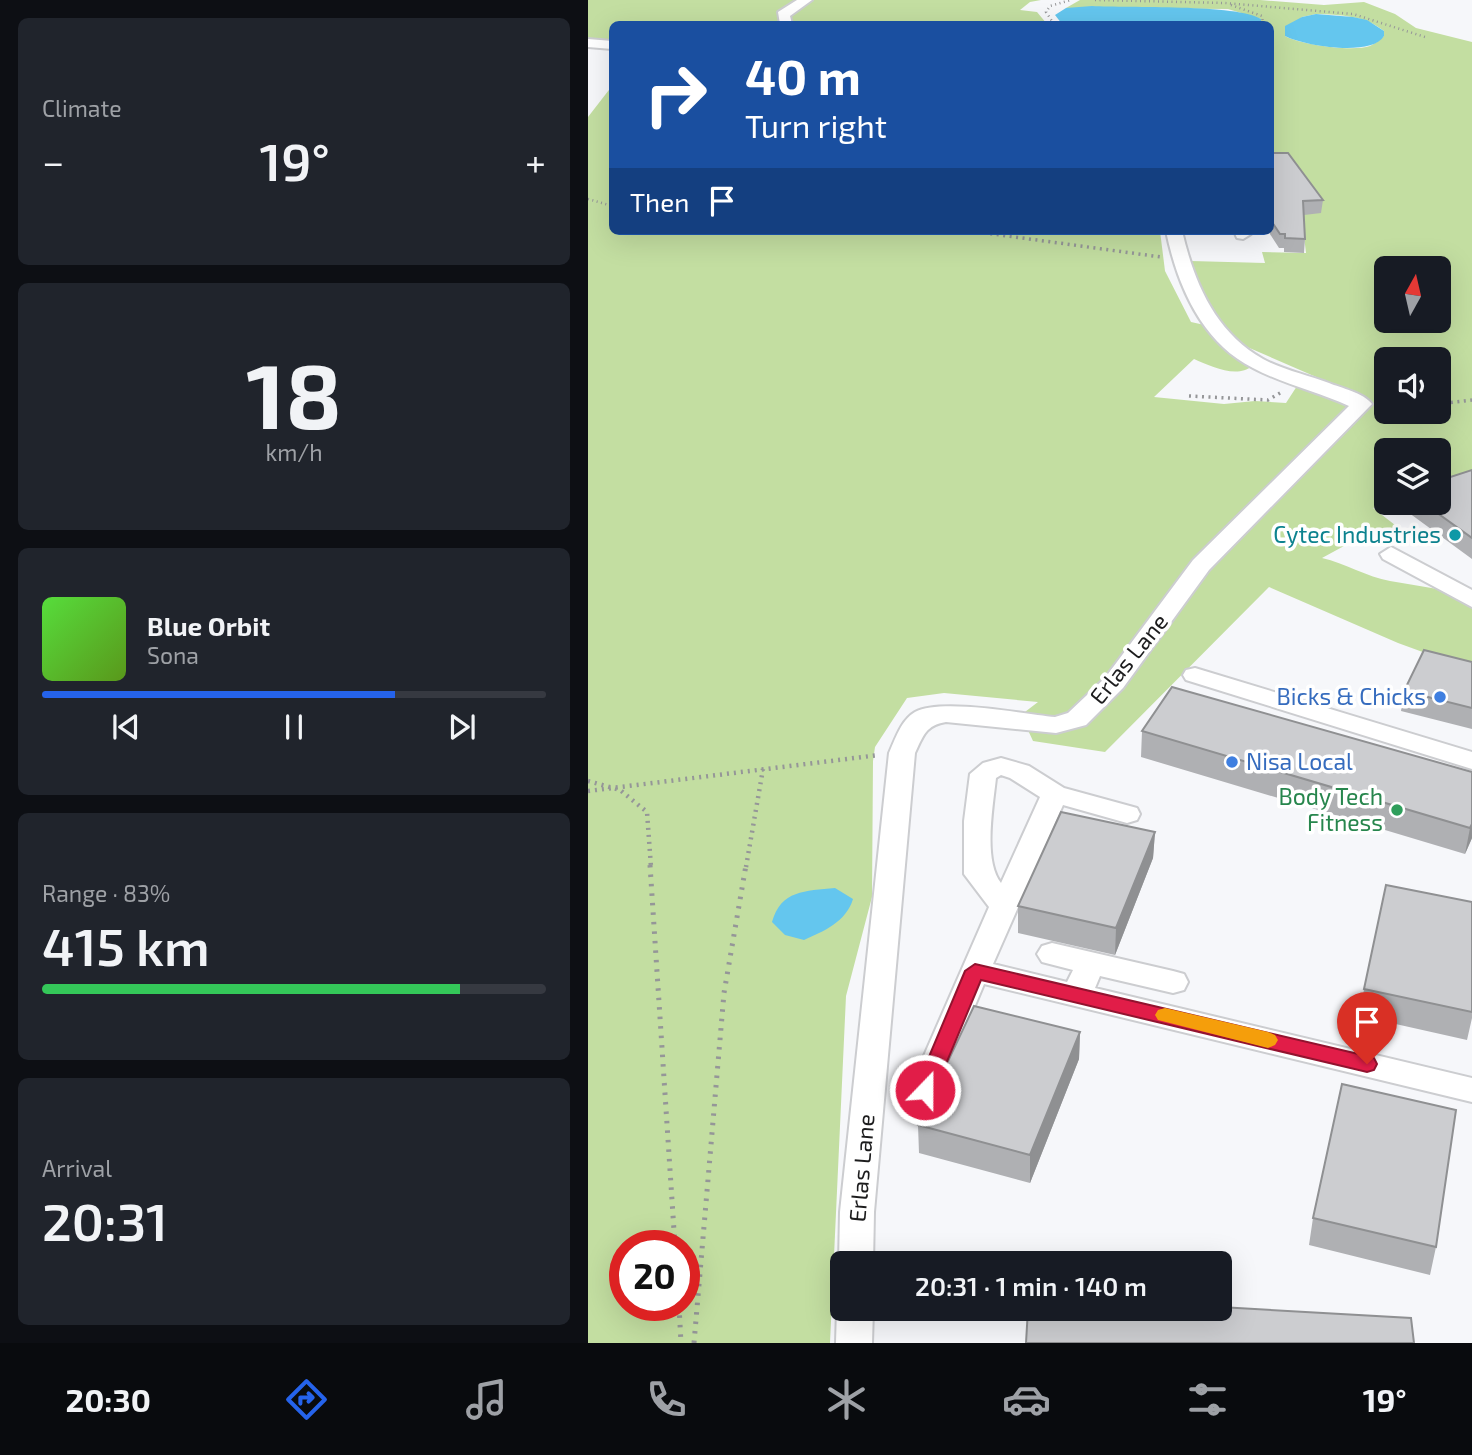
<!DOCTYPE html>
<meta charset="utf-8">
<style>
:root{--surface:#171b24;--page:#20242c;--text:#f1f3f6;--muted:#9ea1a6;--line:#363941;--accent:#2563eb}
body{margin:0;font-family:"Exo 2",sans-serif;background:var(--page);color:var(--text);height:100vh;display:flex;flex-direction:column;font-size:26px;white-space:nowrap}
*{box-sizing:border-box;margin:0}
p{font-size:23px;color:var(--muted)}
.icon{flex:none;width:38px;height:38px;fill:none;stroke:currentColor;stroke-width:2;stroke-linecap:round;stroke-linejoin:round}
.map{position:relative;flex:1;overflow:hidden}
.panel{display:flex;flex-direction:column;gap:18px;padding:18px;background:#0d0f14;width:588px}
.panel>*{flex:none}
.top-card{position:absolute;left:21px;top:21px;width:665px;height:214px;border-radius:10px;box-shadow:0 7px 28px #0002;background:#1a4fa0;color:#fff;overflow:hidden}
.needle{width:46px;rotate:8deg}
.controls{position:absolute;left:786px;top:256px;display:grid;gap:14px}
.controls a{display:grid;place-items:center;width:77px;height:77px;border-radius:10px;background:var(--surface);box-shadow:0 7px 28px #0002;font-size:35px}
.speed{position:absolute;left:21px;top:1230px;display:flex;gap:14px;font-size:35px;font-weight:700;text-align:center}
.speed>*{display:grid;place-content:center;width:91px;height:91px;border-radius:50%;background:var(--surface);box-shadow:0 7px 28px #0002;line-height:1}
.speed .limit{border:10px solid #d22;background:#fff;color:#111}
.pin{position:absolute;display:grid;place-items:center;width:60px;height:60px;color:#fff;margin:-72px -30px;border-radius:50% 50% 50% 0;rotate:-45deg;box-shadow:0 0 7px #0007}
.pin .icon{rotate:45deg}
.me{position:absolute;width:77px;margin:-38px;rotate:22deg;stroke-linejoin:round;filter:drop-shadow(0 0 5px #0008)}
.turn{display:flex;align-items:center;gap:24px;height:147px;padding:0 21px;font-size:32px}
.turn .icon{width:91px;height:91px;stroke-width:2.5}
.turn b{display:block;font-size:49px;line-height:60px}
.then{display:flex;align-items:center;height:66px;padding:0 21px;background:#0003;gap:14px;font-size:26px}
.big{font-size:52px;font-weight:600;line-height:1.1}
.panel .tile{flex:1;display:flex;flex-direction:column;justify-content:center;gap:10px;min-width:0;padding:0 24px;border-radius:10px;background:var(--page)}
.panel .dial{align-items:center;gap:0}
.dial b{font-size:91px;line-height:1}
.song{display:flex;align-items:center;gap:21px}
.cover{width:84px;height:84px;border-radius:10px;background:linear-gradient(135deg,hsl(110 70% 55%),hsl(90 70% 35%))}
.played{height:7px;border-radius:4px;background:linear-gradient(90deg,var(--accent) 70%,var(--line) 70%)}
.keys{display:flex;justify-content:space-around;direction:ltr}
.heat{display:flex;justify-content:space-between;align-items:center;font-size:38px;direction:ltr}
.charge{height:10px;border-radius:5px;background:linear-gradient(90deg,#34c759 83%,var(--line) 0)}
.trip{position:absolute;left:242px;top:1251px;width:402px;height:70px;border-radius:10px;background:var(--surface);box-shadow:0 7px 28px #0002;font-weight:600;line-height:70px;text-align:center}
.dock{display:flex;height:112px;justify-content:space-around;align-items:center;background:#090b0e;color:var(--muted)}
.dock .icon{width:49px;height:49px}
.dock .current{color:var(--accent)}
.dock b{font-size:32px;color:var(--text)}
main{display:flex;flex:1;min-height:0}
.map>svg:first-child{display:block}
.green{fill:#c3dea1;fill-rule:evenodd}
.water{fill:#64c6ee}
.lines{fill:none;stroke-linecap:round;stroke-linejoin:round}
.minor-casing{stroke:#cccdd0;stroke-width:4}
.path-far3{stroke:#959698;stroke-width:2.5;stroke-dasharray:1 3.5;stroke-linecap:butt}
.path-far2{stroke:#959698;stroke-width:3.5;stroke-dasharray:2 4.5;stroke-linecap:butt}
.path-far1{stroke:#959698;stroke-width:4.5;stroke-dasharray:2 5;stroke-linecap:butt}
.path{stroke:#959698;stroke-width:5;stroke-dasharray:2.5 7;stroke-linecap:butt}
.minor{fill:#fff;fill-rule:evenodd}
.wall{fill:#afb0b3}
.shaded-wall{fill:#8f9092}
.building{fill:#cccdd0;stroke:#8f9092;stroke-width:2}
.route{fill:#e11d48;stroke:#92132f;stroke-width:2}
.slow{fill:#f59e0b}
.culture-dot{fill:#0f9aa8;stroke:#fff;stroke-width:2.5}
.shop-dot{fill:#3f7fe0;stroke:#fff;stroke-width:2.5}
.leisure-dot{fill:#2e9e5b;stroke:#fff;stroke-width:2.5}
.labels{text-anchor:middle;stroke-width:7;stroke-linejoin:round;paint-order:stroke}
.culture-label{font-size:23px;fill:#0d838f;stroke:#fff;text-anchor:end}
.street-label{font-size:23px;fill:#1c1c1d;stroke:#fff}
.shop-label{font-size:23px;fill:#366cbe;stroke:#fff;text-anchor:end}
.leisure-label{font-size:23px;fill:#27864d;stroke:#fff;text-anchor:end}
</style>
<main>
<section class="panel">
<div class="tile"><p>Climate</p>
<div class="heat"><a>−</a><b class="big">19°</b><a>+</a></div>
</div>
<div class="tile dial"><b>18</b><p>km/h</p></div>
<div class="tile">
<div class="song"><i class="cover"></i><div><b>Blue Orbit</b><p>Sona</p></div></div>
<div class="played"></div>
<div class="keys"><svg class="icon" aria-label="previous" viewBox="0 0 24 24"><path d="M18 5L8 12l10 7zM5 5v14"/></svg><svg class="icon" aria-label="pause" viewBox="0 0 24 24"><path d="M8 5v14M16 5v14"/></svg><svg class="icon" aria-label="next" viewBox="0 0 24 24"><path d="M6 5l10 7-10 7zM19 5v14"/></svg></div>
</div>
<div class="tile"><p>Range · 83%</p><b class="big">415 km</b><div class="charge"></div></div>
<div class="tile"><p>Arrival</p><b class="big">20:31</b></div>
</section>
<div class="map">
<svg width="884" height="1343" viewBox="0 0 884 1343">
<rect width="100%" height="100%" fill="#f6f7fa"/>
<!-- green -->
<path class="green" d="M0 0H453L442 2 432 10 449 12 459 24H24V43L0 41Z
M492 0H672L736 5 776 2 807 14 828 28 884 42V475L851 486 850 450 802 446 796 450 798 470 791 468 796 480 798 475V502H801L785 508 807 525 808 530 756 546 734 558C757 563 779 577 802 581 830 586 857 589 884 597V670L810 643 681 587 517 752 445 741 433 715 450 702 356 693 319 698 287 747 285 761 284 897 258 996 242 1343H0V117L24 86V231H572L577 271 603 322 621 326 664 366C649 379 622 366 606 359L566 397 636 404 667 401 698 403 709 386 772 396 643 340 620 315 603 261 677 263 674 252 718 253 716 236 683 167 682 24H673V19L640 9 478 8ZM728 14C752 15 776 15 796 31V36C792 39 787 44 782 46 765 52 713 45 697 36L714 17ZM798 268H850V320H798ZM798 359H850V411H798ZM37 1246H96V1306H37Z"/>
<!-- water -->
<path class="water" d="M504 6C539 8 650 4 673 19V24H474L467 15 478 8Z
M728 14 765 17 779 20 796 31V36C784 57 716 46 697 36V26L714 17Z
M247 888 265 899C258 922 236 931 216 940L197 935 184 922C193 890 217 891 247 888Z"/>
<g class="lines">
<defs>
<path id="minor" d="M209 0H224L202 16 204 24H192L190 12Z
M0 39 24 41V49L0 47Z
M578 231H594C606 282 627 332 675 359 695 370 720 375 741 383 753 388 776 393 784 404L621 570 535 688 498 725 468 733 358 722C338 725 335 736 327 753L286 1212 285 1264H254V1271L251 1264 252 1212 301 753C307 740 313 720 327 712 354 698 435 714 467 717L480 713 517 678 605 560 761 406C730 392 695 384 665 368 613 342 589 284 578 231Z
M646 231H662L663 234 655 239 649 238Z
M803 547 884 590V607L795 559 792 554Z
M607 668 884 752V769L598 680 595 675 598 670Z
M413 758 441 766 476 788 549 808 552 814 549 820 539 823 475 805 405 964 479 982 485 970 454 962 449 954 454 946 464 943 585 971 596 974 600 982 596 990 585 993 512 976 507 988 884 1078V1102L396 984 348 1099 337 1102 326 1099 321 1090 401 907 376 874V821L382 774 395 763ZM413 775 422 778 452 797 413 883C395 861 405 806 408 778Z
M254 1299V1309H285L284 1343H248L249 1309Z"/>
</defs>
<!-- minor casing -->
<use href="#minor" class="minor-casing"/>
<!-- path-far3 -->
<path class="path-far3" d="M507 0 637 3 765 14 837 37
M643 5 674 16 675 24
M466 24 458 12 462 6 483 0
M0 199 24 206"/>
<!-- path-far2 -->
<path class="path-far2" d="M383 231 573 257
M601 396 680 400 694 392
M850 404 884 400"/>
<!-- path-far1 -->
<path class="path-far1" d="M0 781 32 790 59 812 63 867
M0 791 291 755
M158 867 175 769"/>
<!-- path -->
<path class="path" d="M62 865 87 1246
M91 1306 93 1343
M106 1343 136 993 158 865"/>
<!-- minor -->
<use href="#minor" class="minor"/>
</g>
<!-- wall -->
<path class="wall" d="M682 153 735 200 733 213 716 215 717 239 716 253 696 252V248H691L680 231H682Z
M884 470V559L817 510 818 502H850Z
M884 662V729L813 711 816 691Z
M554 731 884 772V838L877 854 553 757Z
M567 832 565 858 527 955 430 933V906Z
M884 902V1018L879 1040 772 1016 776 989Z
M492 1032 491 1059 442 1183 331 1153 330 1125Z
M725 1218 848 1247 842 1275 721 1245Z"/>
<!-- shaded-wall -->
<path class="shaded-wall" d="M884 824V838L877 854 882 828Z
M567 832 565 858 527 955 528 928Z
M492 1032 491 1059 442 1183V1155Z"/>
<!-- building -->
<path class="building" d="M682 153H700L735 200 715 201 717 239 697 238V234H692L682 219Z
M884 470V538L834 502H850V481Z
M836 650 884 662V708L816 691Z
M584 687 884 772V824L882 828 554 731Z
M473 812 567 832 528 928 430 906Z
M798 885 884 902V1012L776 989Z
M386 1006 492 1032 442 1155 330 1125Z
M754 1084 868 1110 848 1247 725 1218Z
M632 1307 823 1318 826 1343H438L440 1309H632Z"/>
<!-- route -->
<path class="route" d="M387 964 779 1056 786 1058 789 1064 786 1070 779 1072 393 980 345 1095H330L327 1090 377 971Z"/>
<!-- slow -->
<path class="slow" d="M577 1008 680 1032 687 1035 690 1040 687 1045 680 1048 570 1020 567 1015 570 1010Z"/>
<!-- markers -->
<circle class="culture-dot" cx="867" cy="535" r="7"/>
<g class="shop-dot">
<circle cx="852" cy="697" r="7"/>
<circle cx="644" cy="762" r="7"/>
</g>
<circle class="leisure-dot" cx="809" cy="810" r="7"/>
<g class="labels">
<!-- culture labels -->
<g class="culture-label">
<text x="853" y="543">Cytec Industries</text>
</g>
<!-- street labels -->
<g class="street-label">
<text transform="translate(541 659) rotate(-51)" y="8">Erlas Lane</text>
<text transform="translate(274 1168) rotate(-85)" y="8">Erlas Lane</text>
</g>
<!-- shop labels -->
<g class="shop-label">
<text x="838" y="705">Bicks &amp; Chicks</text>
<text x="658" y="770" text-anchor="start">Nisa Local</text>
</g>
<!-- leisure labels -->
<g class="leisure-label">
<text x="795" y="805">Body Tech<tspan x="795" dy="26">Fitness</tspan></text>
</g>
</g>
</svg>
<div class="controls">
<a><svg class="needle" viewBox="-14 -14 28 28"><path d="M0-13l5 13h-10z" fill="#e53935"/><path d="M0 13l5-13h-10z" fill="#9ea1a6"/></svg></a>
<a><svg class="icon" aria-label="sound" viewBox="0 0 24 24"><path d="M4 9h4l5-4v14l-5-4H4zM17 9q2 3 0 6"/></svg></a>
<a><svg class="icon" aria-label="layers" viewBox="0 0 24 24"><path d="M12 4l9 5-9 5-9-5zM3 14l9 5 9-5"/></svg></a>
</div>
<div class="speed"><div class="limit">20</div></div>
<div class="pin" style="left:779px;top:1064px;background:#d93025"><svg class="icon" aria-label="arrive" viewBox="0 0 24 24"><path d="M6 21V4h12l-3 4 3 4H6"/></svg></div>
<svg class="me" style="left:337px;top:1090px" viewBox="-20 -20 40 40"><circle r="17" fill="#e11d48" stroke="#fff" stroke-width="3"/><path d="M0-11L8 9 0 5-8 9z" fill="#fff"/></svg>
<div class="trip">20:31 · 1 min · 140 m</div>
<div class="top-card">
<div class="turn"><svg class="icon" aria-label="right" viewBox="0 0 24 24"><path d="M7 20v-9h11M14 6l5 5-5 5"/></svg><div><b>40 m</b>Turn right</div></div>
<div class="then">Then<svg class="icon" aria-label="arrive" viewBox="0 0 24 24"><path d="M6 21V4h12l-3 4 3 4H6"/></svg></div>
</div>
</div>
</main>
<nav class="dock">
<b>20:30</b>
<svg class="icon current" aria-label="directions" viewBox="0 0 24 24"><path d="M12 3l9 9-9 9-9-9zM9 14v-3h6M13 9l2 2-2 2"/></svg>
<svg class="icon" aria-label="music" viewBox="0 0 24 24"><path d="M9 18V5l10-2v13"/><circle cx="6" cy="18" r="3"/><circle cx="16" cy="16" r="3"/></svg>
<svg class="icon" aria-label="phone" viewBox="0 0 24 24"><path d="M5 4h4l2 5-3 2q2 4 5 5l2-3 5 2v4C11 20 4 13 5 4z"/></svg>
<svg class="icon" aria-label="climate" viewBox="0 0 24 24"><path d="M12 3v18M4 7l16 10M4 17L20 7"/></svg>
<svg class="icon" aria-label="car" viewBox="0 0 24 24"><path d="M5 17H2v-5l4-1 3-4h7l3 4 3 1v5h-3M9 17h6M6 11h13"/><circle cx="7" cy="17" r="2"/><circle cx="17" cy="17" r="2"/></svg>
<svg class="icon" aria-label="filters" viewBox="0 0 24 24"><path d="M4 7h16M4 17h16"/><circle cx="9" cy="7" r="2"/><circle cx="15" cy="17" r="2"/></svg>
<b>19°</b>
</nav>
